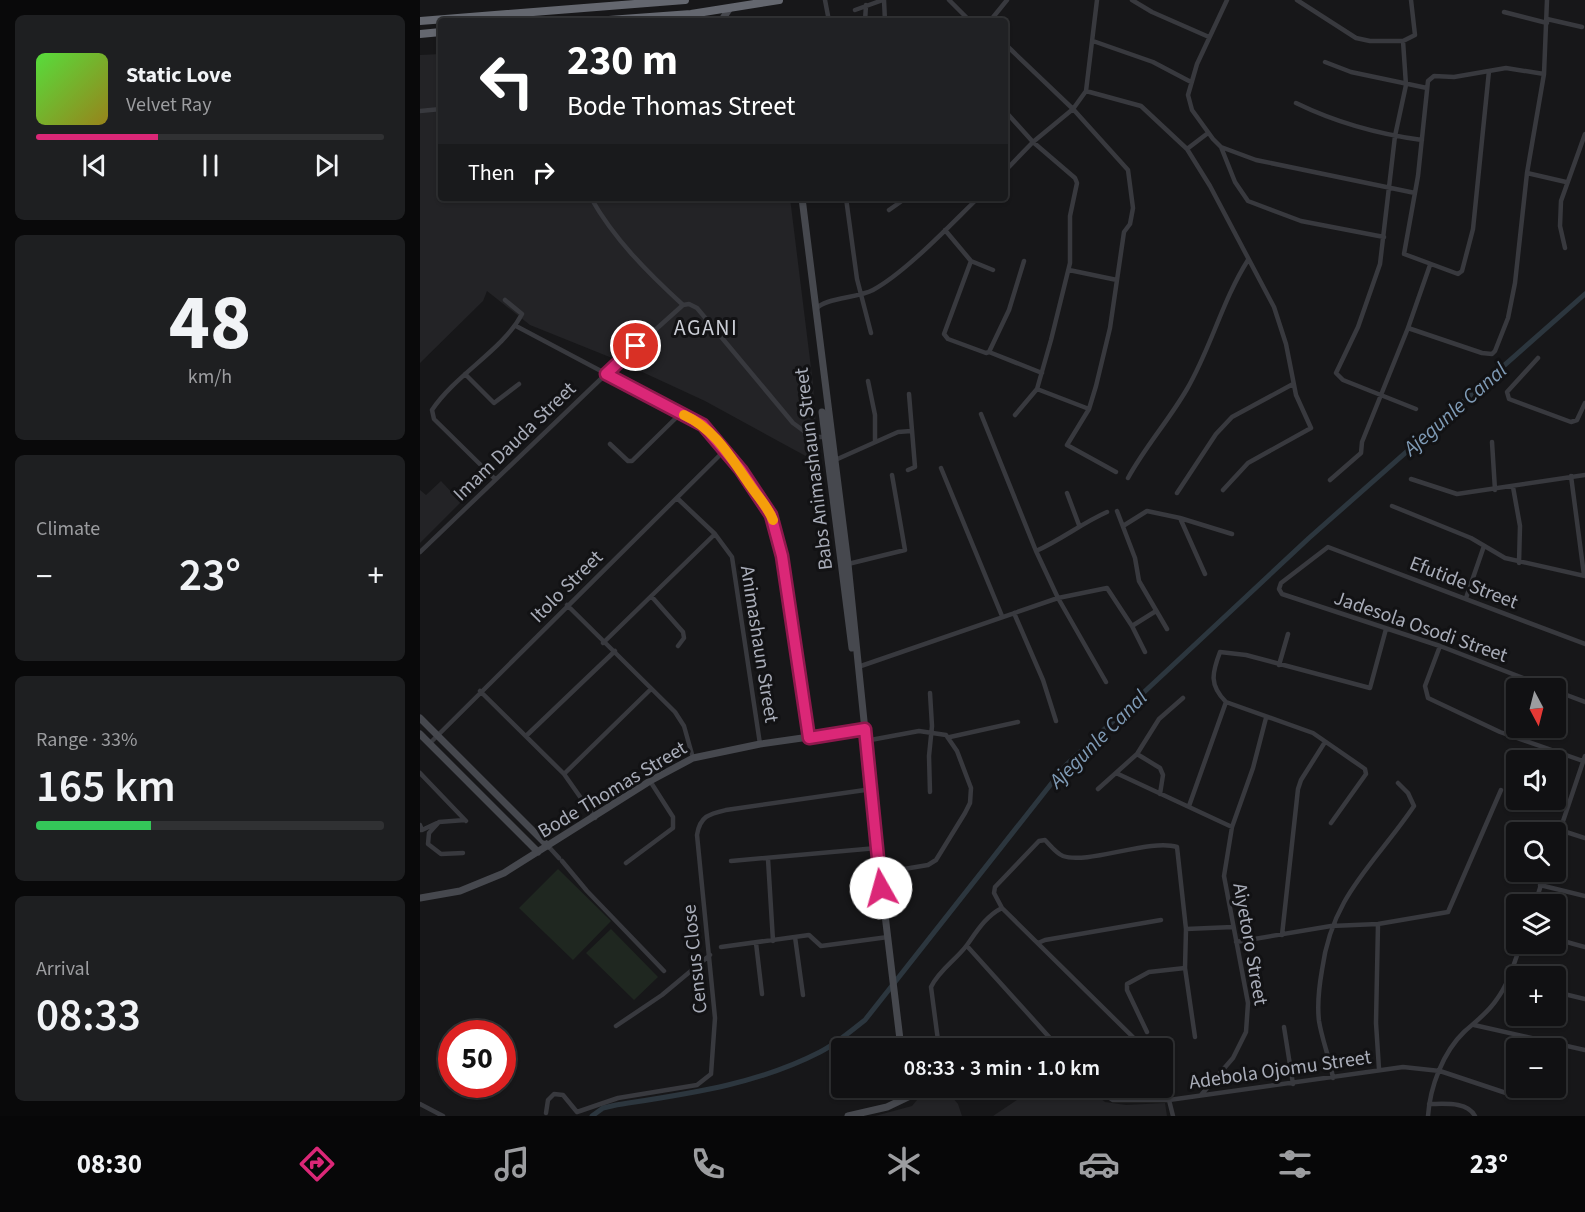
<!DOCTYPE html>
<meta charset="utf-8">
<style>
:root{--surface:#111113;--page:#1e1f21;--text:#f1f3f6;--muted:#9c9da0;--line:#303133;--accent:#db2777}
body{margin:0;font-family:"Source Sans 3",sans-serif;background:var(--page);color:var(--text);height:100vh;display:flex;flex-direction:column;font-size:22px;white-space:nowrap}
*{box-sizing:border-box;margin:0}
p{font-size:20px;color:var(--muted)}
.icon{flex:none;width:33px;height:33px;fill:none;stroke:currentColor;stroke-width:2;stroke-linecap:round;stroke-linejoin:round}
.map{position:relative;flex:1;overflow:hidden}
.sheet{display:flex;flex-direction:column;gap:15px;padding:15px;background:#09090a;width:420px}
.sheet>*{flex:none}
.guide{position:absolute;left:18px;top:18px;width:570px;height:183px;border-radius:6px;box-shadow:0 2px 4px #0004,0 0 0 2px var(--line);background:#202124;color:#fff;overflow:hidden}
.needle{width:39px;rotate:173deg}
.controls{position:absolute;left:1086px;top:678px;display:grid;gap:12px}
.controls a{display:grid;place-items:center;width:60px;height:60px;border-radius:6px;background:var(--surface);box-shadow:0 2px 4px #0004,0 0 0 2px var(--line);font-size:30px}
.speed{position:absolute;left:18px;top:1020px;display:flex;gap:12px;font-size:30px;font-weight:700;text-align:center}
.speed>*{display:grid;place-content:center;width:78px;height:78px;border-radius:50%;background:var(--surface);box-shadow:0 2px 4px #0004,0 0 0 2px var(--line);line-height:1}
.speed .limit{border:9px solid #d22;background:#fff;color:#111}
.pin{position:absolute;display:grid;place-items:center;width:51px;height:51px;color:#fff;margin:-26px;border:3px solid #fff;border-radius:50%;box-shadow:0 2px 6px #0007}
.me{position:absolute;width:66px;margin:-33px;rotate:353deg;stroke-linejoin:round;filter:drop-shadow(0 0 4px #0008)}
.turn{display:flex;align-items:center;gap:21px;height:126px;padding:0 30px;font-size:27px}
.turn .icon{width:78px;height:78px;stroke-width:2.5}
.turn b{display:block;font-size:42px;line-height:51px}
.then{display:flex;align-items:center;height:57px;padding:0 30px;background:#0003;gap:12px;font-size:22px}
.big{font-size:45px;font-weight:600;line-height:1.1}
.sheet .card{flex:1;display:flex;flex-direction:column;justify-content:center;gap:9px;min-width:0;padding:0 21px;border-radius:9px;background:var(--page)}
.sheet .dial{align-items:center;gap:0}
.dial b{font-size:78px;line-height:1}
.song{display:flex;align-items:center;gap:18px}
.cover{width:72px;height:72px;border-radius:9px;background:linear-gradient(135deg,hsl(110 70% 55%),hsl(50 70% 35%))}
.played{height:6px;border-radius:3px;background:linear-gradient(90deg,var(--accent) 35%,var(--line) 35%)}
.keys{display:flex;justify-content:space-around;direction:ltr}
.heat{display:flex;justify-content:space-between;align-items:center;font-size:33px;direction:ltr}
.charge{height:9px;border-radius:4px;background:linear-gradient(90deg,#34c759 33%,var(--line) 0)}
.trip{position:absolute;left:411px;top:1038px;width:342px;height:60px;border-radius:6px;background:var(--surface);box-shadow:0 2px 4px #0004,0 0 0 2px var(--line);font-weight:600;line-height:60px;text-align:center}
.menu{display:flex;height:96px;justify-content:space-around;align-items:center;background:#070708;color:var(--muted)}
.menu .icon{width:42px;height:42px}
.menu .active{color:var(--accent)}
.menu b{font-size:27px;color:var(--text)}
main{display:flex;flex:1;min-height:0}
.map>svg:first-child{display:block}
.built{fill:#232326}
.green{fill:#1f2720}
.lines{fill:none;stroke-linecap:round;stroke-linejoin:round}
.canal{stroke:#2c363e;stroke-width:5}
.street{stroke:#38393e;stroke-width:4.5}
.secondary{stroke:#46484e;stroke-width:7}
.highway{stroke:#64676f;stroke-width:8}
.route-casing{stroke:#8e194d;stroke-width:15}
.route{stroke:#db2777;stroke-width:10}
.slow{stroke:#f59e0b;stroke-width:10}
.labels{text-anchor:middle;stroke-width:6;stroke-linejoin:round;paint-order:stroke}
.street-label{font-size:20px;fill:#a9adb9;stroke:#121214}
.water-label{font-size:21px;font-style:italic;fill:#7f9bb6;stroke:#121214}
.quarter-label{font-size:22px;letter-spacing:1.5px;fill:#cacdd5;stroke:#121214}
</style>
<main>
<section class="sheet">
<div class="card">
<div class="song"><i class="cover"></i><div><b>Static Love</b><p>Velvet Ray</p></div></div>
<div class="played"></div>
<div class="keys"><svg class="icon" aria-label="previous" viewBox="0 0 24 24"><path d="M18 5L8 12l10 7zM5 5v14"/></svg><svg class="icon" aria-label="pause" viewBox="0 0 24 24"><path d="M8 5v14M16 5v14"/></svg><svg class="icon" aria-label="next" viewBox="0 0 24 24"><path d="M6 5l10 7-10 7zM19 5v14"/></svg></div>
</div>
<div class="card dial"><b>48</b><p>km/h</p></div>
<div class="card"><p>Climate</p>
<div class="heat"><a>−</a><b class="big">23°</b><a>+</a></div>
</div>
<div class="card"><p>Range · 33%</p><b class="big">165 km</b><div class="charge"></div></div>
<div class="card"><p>Arrival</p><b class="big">08:33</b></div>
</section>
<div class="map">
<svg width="1165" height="1116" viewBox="0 0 1165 1116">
<rect width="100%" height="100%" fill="#171719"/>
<!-- built -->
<path class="built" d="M21 54V198H370L393 384 398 456 393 460 285 401 192 358 110 325 67 291 63 301 0 363V55Z
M21 481 41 502 0 543V490L6 495Z
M507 1088H524L538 1104 542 1116H455L492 1106Z
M615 1088H629L640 1098 652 1088H668L685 1102 706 1105 745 1103 747 1116H573Z"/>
<!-- green -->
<path class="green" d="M138 869 191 921 153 960 99 908Z
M191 929 238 977 214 1000 166 953Z"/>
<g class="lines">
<!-- canal -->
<path class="canal" d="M172 1116 183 1108 196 1105C266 1094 336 1085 400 1052 416 1044 431 1031 445 1020L646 765 889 538 1165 294"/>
<!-- street -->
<path class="street" d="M405 0 409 21
M464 0 465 21
M529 0 550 21
M712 0 732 12 789 37
M807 0 777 64 768 95 772 110 793 139 801 147 836 160 995 193
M877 0 936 38 950 41H983L995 35 991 0
M435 10 463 0
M1084 12 1127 23
M1127 19 1162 27
M445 21 446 5
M570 21 587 0
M673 41 733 62 771 82
M983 41 986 85 975 136 960 264 938 327 916 373 923 380 996 409
M585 44 653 109 708 170 713 208 710 224 704 232 690 328 676 386 669 409 647 445 696 472
M905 62 931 72 1007 88
M1069 71 1053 229 1042 271 1038 274 984 254 998 176 1008 81 1014 76 1034 77 1086 68 1124 74
M666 91 721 106 767 149 790 186 854 307 866 344 876 395 891 428 828 463 803 490
M876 103C917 123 957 134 1002 140
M0 111 21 109
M585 111 613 142 655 178 657 183 650 216V263L631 340 617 389 595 415
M801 147 815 182 828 201 881 221 964 237
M767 149 788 133
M585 171 613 142 653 109 666 91 677 0
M1107 173 1146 182
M171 198C194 239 228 273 263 305L269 304 277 308 373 423 392 437H405
M426 198 437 279 451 333
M469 210 486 198
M525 230 551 261 573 270
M1145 248 1140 226 1141 201 1165 134
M551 261 524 334 528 339 566 353 569 352
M604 261 589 310 569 352 622 373
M649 270 697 280
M396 309C404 298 438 298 453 290 486 272 530 225 558 198
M96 326 283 425 321 469 346 506 357 530 389 737
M988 328 1062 353 1072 354 1075 351 1088 318 1095 283 1107 173 1124 74 1127 0
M1118 358 1087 392 1089 399 1151 422 1157 420 1165 403
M45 374 74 403 99 384
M448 381 455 415V441
M617 389 669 409
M561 414 616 551 638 598 686 682
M1072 442 1075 490
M190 444 208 461H212L261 413
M413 461 478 432 491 431
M521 468 582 616
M488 470 495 467 489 394
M1151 476 1164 575
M708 478C725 447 749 420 767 389 791 348 802 301 828 260
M75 479 14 419 12 410C36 374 83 350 102 314L85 300
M991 479 1037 494 1165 475
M910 480 941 453 942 442 988 328 1010 265
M1093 487 1100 526 1099 563
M647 493 659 525
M757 493 796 434 812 417 873 384
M257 498 295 534 312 557 340 744
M972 506 1051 538 1085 558 1165 576
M697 511 715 558 719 581 747 629
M760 518 812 534
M703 526 727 511 760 518 785 574
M616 551C641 540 662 523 687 512
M0 552 186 374 263 305
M428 564 485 550 472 475
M232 597 263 632 264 638 258 646
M1046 598 1064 546
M147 605 255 712 264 726 273 758
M594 613 623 680 636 721
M712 626 725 652
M183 643 295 534
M1020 646 1005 686 1008 698 1080 732 1163 761
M859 665 868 634
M438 667 638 598 687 588 712 626 736 611
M1129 688 1020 646 862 594 859 589 861 583 908 547 1165 644
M60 691 144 774 175 818
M1136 691 1165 702
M510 693 512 726 509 756 510 792
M806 702 893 733 945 769 946 774 911 823
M106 736 195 651
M530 737 598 722
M445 741 499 731 526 735 537 751 551 788 550 803 545 813 516 860 508 865 460 873
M9 744 305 450
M717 754 740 768 743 775 740 794
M0 773 46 821
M696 773 812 827
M144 774 231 689
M678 789 717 754 739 719 763 698
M769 806 806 702C789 685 792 673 800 652L826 655 950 688 966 629
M0 825 2 830H0
M2 830 17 823
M1140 830 1165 838
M1136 842 1165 756
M128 846 139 858
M43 853 21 854 8 844 9 833 19 822 45 820
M348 859 353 941
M142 861 167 891 244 971
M311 861 457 848
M206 863 253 828V817L230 781
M1120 885 1165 896
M1115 904 1125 872
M958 924 956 1023 959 1069
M766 929 813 927
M862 935 878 789 881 780 905 742
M375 937 383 995
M1136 939 1165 947
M816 942 911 926 958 924 1028 912 1081 790
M336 943 342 994
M618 943 625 940 741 920
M547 946 639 1048
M301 947 389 935 401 946 468 937
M1136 992 1165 999
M1054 1025 1165 1050
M196 1026 242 995 290 955
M864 1027 873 1084
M727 1032 707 990V984L729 972 765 968
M519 1048 511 987C519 970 536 960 547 945 557 931 566 916 582 908
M724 1048 582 908 574 893 575 887 619 841 625 840C631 846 636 853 643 856 667 865 731 838 757 847L766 929 765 968 775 1037
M913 1078C910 1059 902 1040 899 1021 897 1004 899 987 902 970 912 895 954 865 994 806L988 793 978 783
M674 1088 693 1100H749L983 1067 1020 1071 1089 1094 1096 1093 1102 1088
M495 1090 498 1088
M781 1095 813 1058 826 1032 828 1003 804 876 812 827 833 768 846 718
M749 1100 753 1116
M0 1104 23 1116
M1009 1104C1024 1104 1047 1101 1055 1116
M126 1113 128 1100 134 1094 143 1095 157 1112 198 1098 277 1085 291 1074 295 1018 277 835C280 816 289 814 306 810L452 789
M1008 1116C1010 1087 1023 1052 1044 1032 1056 1021 1068 1013 1077 999 1089 983 1094 963 1101 944"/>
<!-- secondary -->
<path class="secondary" d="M273 15 284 21
M301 21 310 8
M382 198 428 564 457 848 481 1048
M402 412 432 648
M0 718 128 846
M0 734 118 852
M0 898 40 891 84 873 230 781 273 758 340 744 445 729
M488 1092a4 4 0 1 1 8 0a4 4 0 1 1-8 0Z
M428 1116 467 1107 490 1096"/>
<!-- highway -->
<path class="highway" d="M0 21 265 0
M175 21 271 14 359 0
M0 34 21 32"/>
</g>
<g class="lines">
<defs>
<path id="route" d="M216 346 186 374 283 425 321 470 351 515 362 556 389 738 445 729 461 888"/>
</defs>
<!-- route casing -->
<use href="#route" class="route-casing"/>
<!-- route -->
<use href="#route" class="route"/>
<!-- slow -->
<path class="slow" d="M264 415C295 429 311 458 330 485 338 497 348 507 353 520"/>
</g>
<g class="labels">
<!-- street labels -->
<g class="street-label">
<text transform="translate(94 441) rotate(-44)" y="7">Imam Dauda Street</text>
<text transform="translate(393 469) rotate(-97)" y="7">Babs Animashaun Street</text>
<text transform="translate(1044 582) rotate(21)" y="7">Efutide Street</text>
<text transform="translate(146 586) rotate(-45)" y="7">Itolo Street</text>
<text transform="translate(1001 626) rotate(19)" y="7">Jadesola Osodi Street</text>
<text transform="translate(340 644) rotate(81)" y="7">Animashaun Street</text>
<text transform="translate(192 789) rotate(-31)" y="7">Bode Thomas Street</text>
<text transform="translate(831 944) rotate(80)" y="7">Aiyetoro Street</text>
<text transform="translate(274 959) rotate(-96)" y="7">Census Close</text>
<text transform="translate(860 1069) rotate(-8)" y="7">Adebola Ojomu Street</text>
</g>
<!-- water labels -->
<g class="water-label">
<text transform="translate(1035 409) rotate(-41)" y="7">Ajegunle Canal</text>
<text transform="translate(678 739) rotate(-45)" y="7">Ajegunle Canal</text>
</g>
<!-- quarter labels -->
<g class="quarter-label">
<text x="286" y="335">AGANI</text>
</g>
</g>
</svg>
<div class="controls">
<a><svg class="needle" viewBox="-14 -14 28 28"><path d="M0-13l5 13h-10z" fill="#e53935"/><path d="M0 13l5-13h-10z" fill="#9c9da0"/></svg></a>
<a><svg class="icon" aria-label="sound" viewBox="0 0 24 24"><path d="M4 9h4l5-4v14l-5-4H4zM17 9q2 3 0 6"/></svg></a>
<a><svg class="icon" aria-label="search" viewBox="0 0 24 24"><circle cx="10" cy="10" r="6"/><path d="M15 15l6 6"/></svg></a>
<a><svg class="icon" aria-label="layers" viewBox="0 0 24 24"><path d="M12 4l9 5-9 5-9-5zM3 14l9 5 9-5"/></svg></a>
<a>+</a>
<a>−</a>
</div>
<div class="speed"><div class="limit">50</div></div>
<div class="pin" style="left:216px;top:346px;background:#d93025"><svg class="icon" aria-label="arrive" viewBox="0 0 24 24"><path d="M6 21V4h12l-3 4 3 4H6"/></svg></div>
<svg class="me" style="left:461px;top:888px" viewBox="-20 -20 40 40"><circle r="19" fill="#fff"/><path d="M0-13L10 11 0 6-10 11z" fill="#db2777"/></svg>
<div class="trip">08:33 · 3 min · 1.0 km</div>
<div class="guide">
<div class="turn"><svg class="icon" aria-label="left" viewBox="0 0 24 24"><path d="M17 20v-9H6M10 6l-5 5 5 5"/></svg><div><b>230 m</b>Bode Thomas Street</div></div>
<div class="then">Then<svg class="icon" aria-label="right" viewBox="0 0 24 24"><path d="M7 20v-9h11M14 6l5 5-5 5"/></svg></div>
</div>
</div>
</main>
<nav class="menu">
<b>08:30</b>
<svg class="icon active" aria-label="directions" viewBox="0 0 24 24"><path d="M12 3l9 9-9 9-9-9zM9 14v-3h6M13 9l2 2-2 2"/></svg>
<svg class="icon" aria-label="music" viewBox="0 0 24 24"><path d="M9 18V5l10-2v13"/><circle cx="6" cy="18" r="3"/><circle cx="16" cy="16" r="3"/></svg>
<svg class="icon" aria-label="phone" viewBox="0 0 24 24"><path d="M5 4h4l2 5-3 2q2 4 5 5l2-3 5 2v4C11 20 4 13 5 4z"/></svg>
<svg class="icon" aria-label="climate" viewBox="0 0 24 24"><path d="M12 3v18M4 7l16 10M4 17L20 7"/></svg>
<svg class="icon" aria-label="car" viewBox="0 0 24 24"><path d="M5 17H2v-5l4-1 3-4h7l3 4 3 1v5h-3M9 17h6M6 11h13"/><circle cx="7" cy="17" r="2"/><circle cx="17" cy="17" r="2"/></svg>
<svg class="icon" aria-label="filters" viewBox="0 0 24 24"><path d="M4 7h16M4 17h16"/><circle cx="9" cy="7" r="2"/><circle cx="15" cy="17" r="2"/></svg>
<b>23°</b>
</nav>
